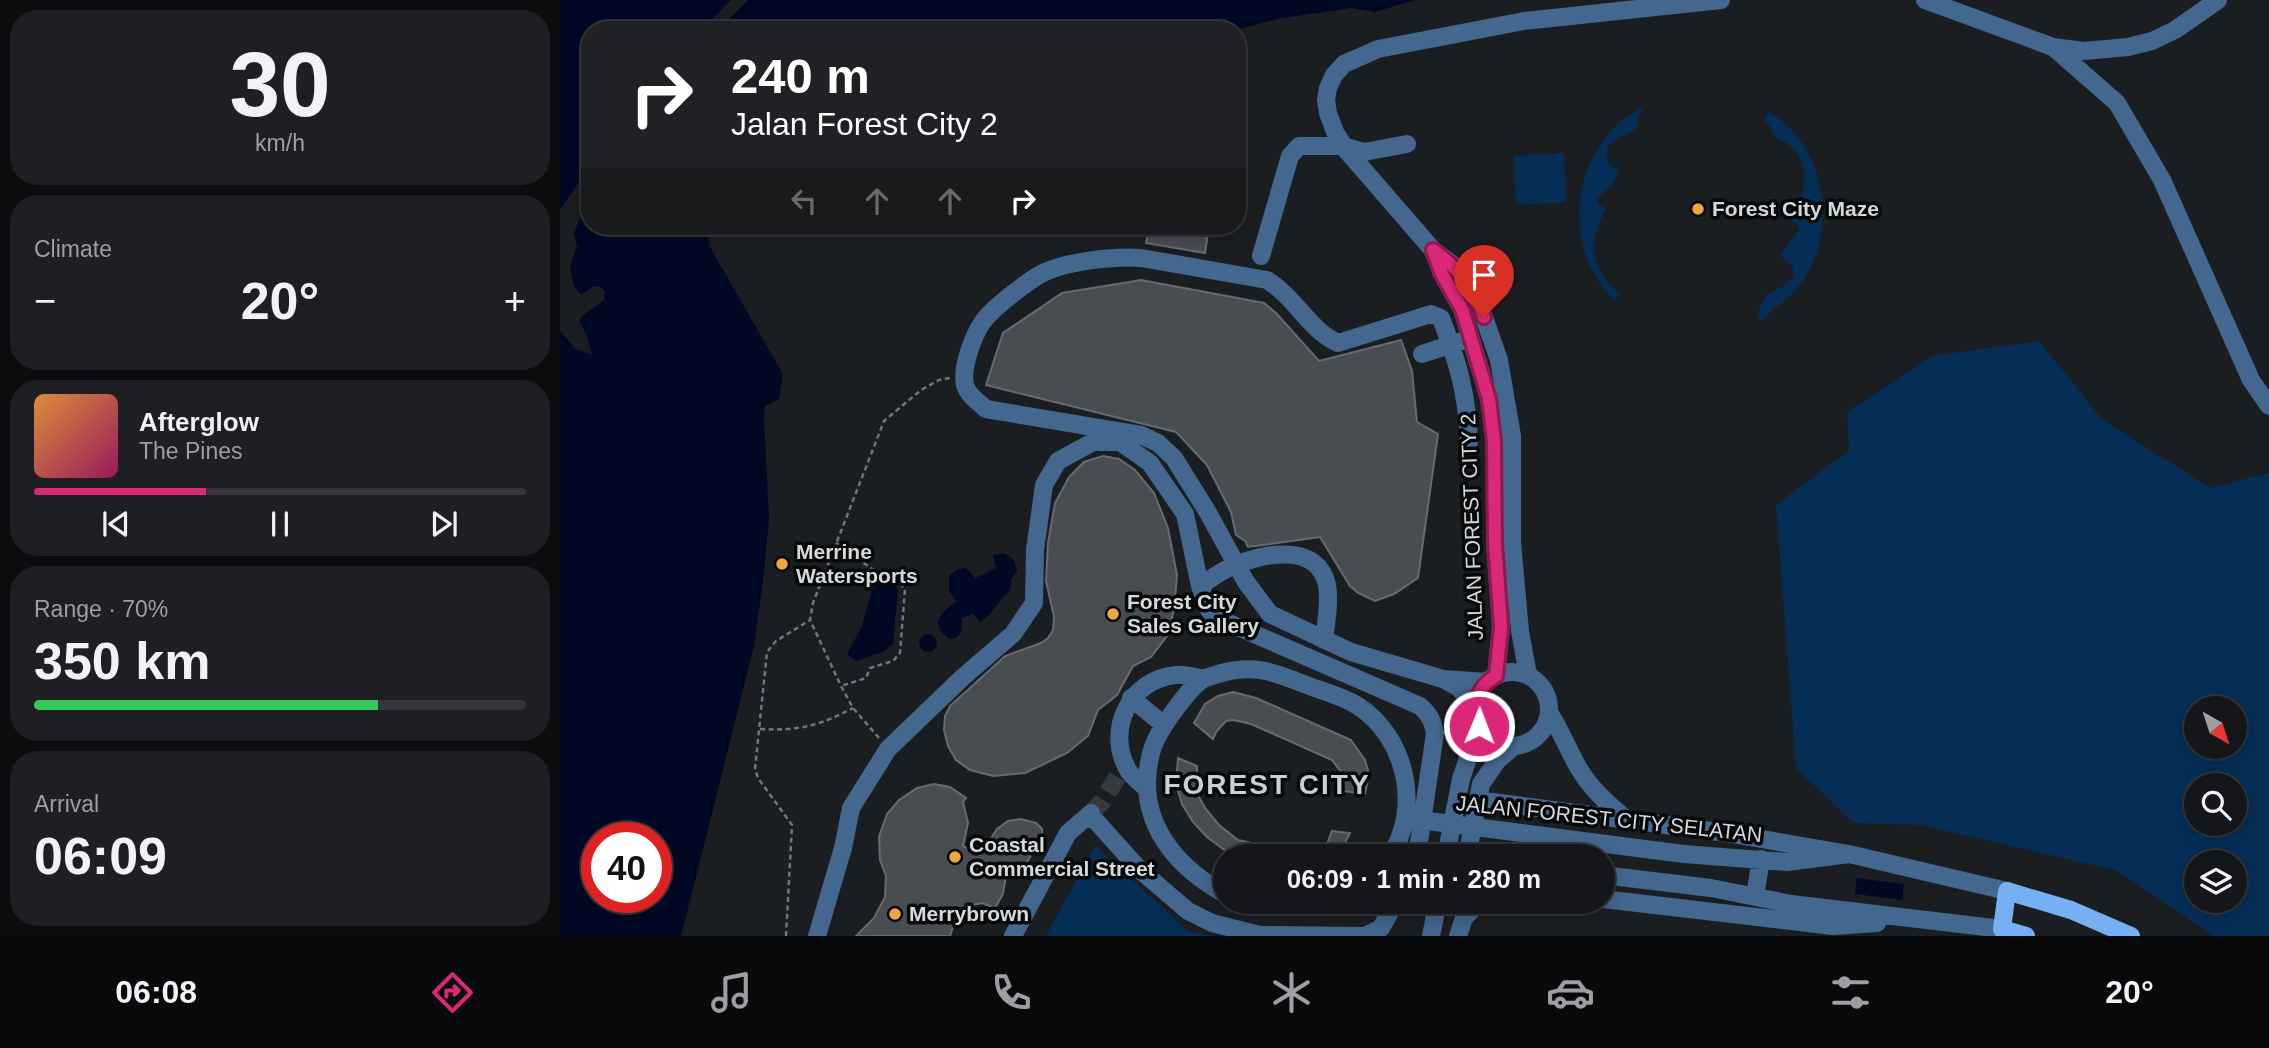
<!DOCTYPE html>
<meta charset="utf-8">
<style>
:root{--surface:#141619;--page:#1d1f22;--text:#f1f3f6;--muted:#9d9fa2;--line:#333538;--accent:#db2777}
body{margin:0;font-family:Helvetica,sans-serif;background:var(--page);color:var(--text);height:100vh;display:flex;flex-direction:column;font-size:26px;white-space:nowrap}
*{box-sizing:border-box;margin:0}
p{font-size:23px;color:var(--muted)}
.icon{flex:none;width:38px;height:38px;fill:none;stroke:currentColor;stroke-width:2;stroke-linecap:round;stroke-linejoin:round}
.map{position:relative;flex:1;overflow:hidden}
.drawer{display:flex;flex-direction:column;gap:10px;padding:10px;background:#0b0c0e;width:560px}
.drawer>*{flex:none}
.guide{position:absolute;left:21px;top:21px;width:665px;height:214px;border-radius:28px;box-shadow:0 4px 18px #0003,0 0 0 2px var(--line);background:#202124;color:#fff;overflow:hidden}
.needle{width:46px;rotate:141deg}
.fabs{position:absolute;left:1624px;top:696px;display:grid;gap:14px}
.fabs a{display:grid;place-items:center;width:63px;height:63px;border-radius:50%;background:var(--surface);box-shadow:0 4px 18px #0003,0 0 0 2px var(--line);font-size:35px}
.speed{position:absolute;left:21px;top:822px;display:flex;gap:14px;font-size:35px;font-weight:700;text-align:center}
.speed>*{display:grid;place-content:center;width:91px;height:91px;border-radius:50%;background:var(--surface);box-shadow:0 4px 18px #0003,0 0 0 2px var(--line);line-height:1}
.speed .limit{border:10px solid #d22;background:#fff;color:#111}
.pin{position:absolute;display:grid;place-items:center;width:60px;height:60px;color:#fff;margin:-72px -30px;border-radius:50% 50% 50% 0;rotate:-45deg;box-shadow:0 0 7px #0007}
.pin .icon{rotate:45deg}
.me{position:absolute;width:77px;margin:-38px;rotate:1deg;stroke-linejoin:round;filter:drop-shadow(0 0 5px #0008)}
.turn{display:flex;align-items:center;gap:24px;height:147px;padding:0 35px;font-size:32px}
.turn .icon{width:91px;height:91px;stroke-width:2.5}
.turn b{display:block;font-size:49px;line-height:60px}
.lanes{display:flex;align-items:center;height:66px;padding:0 35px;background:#0003;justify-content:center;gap:35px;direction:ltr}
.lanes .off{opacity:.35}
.big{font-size:52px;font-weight:600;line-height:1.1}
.drawer .card{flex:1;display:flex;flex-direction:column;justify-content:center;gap:10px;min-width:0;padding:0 24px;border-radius:28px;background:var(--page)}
.drawer .dial{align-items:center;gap:0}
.dial b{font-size:91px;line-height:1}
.song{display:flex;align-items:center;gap:21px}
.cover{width:84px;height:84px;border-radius:10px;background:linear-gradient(135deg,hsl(30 70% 55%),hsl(330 70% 35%))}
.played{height:7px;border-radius:4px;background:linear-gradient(90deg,var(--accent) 35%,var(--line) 35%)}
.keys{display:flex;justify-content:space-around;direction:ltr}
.heat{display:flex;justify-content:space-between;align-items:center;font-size:38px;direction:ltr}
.charge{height:10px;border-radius:5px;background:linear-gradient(90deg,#34c759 70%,var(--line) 0)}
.trip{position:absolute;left:653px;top:844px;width:402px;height:70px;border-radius:35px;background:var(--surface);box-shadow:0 4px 18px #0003,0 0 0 2px var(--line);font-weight:600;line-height:70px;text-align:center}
.tabs{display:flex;height:112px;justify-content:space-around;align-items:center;background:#08090a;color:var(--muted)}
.tabs .icon{width:49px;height:49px}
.tabs .current{color:var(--accent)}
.tabs b{font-size:32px;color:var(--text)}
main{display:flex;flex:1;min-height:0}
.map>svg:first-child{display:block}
.green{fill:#052e57;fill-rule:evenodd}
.water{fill:#000824;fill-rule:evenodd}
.building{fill:#494d51;stroke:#676b6f;stroke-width:2}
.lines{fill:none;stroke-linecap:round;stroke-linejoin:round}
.minor-tunnel{stroke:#373a3d;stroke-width:18;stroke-dasharray:18 9;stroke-linecap:butt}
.path{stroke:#737678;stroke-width:2.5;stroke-dasharray:5 3.5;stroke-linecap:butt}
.minor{stroke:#43678f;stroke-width:18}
.major{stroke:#75b0f4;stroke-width:18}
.minor-bridge{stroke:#43678f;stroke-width:18}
.route-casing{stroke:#8e194d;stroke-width:18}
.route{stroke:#db2777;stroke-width:12}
.poi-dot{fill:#efa73d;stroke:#070809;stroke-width:2.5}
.labels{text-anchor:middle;stroke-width:7;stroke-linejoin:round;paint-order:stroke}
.poi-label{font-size:21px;font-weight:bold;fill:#d6d8da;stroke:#070809;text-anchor:start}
.street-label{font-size:21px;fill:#d6d8da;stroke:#070809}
.district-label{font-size:28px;font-weight:bold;letter-spacing:2px;fill:#cbcfd4;stroke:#070809}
</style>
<main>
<section class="drawer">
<div class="card dial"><b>30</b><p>km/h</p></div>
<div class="card"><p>Climate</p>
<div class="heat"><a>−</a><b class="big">20°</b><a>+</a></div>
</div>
<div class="card">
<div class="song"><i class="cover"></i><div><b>Afterglow</b><p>The Pines</p></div></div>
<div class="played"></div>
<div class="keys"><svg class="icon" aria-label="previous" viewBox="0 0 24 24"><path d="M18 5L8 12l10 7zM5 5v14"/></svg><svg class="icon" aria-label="pause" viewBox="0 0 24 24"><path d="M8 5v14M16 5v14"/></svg><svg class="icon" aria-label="next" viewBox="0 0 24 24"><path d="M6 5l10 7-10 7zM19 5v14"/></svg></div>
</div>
<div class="card"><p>Range · 70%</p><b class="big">350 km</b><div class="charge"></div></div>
<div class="card"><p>Arrival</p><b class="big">06:09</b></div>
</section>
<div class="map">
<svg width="1709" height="936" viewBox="0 0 1709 936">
<rect width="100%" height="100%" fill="#1b1e21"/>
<!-- green -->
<path class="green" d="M1085 106 1079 115 1076 129 1048 145 1046 158 1051 166 1059 170 1053 184 1038 198 1037 205 1046 208C1042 217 1035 229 1034 240 1032 261 1043 283 1061 293L1053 300C1045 289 1034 277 1029 264 1005 204 1026 136 1085 106Z
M1208 112C1259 139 1275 210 1253 262 1243 288 1221 304 1200 321L1198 312 1206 295 1224 286 1234 276 1232 265 1220 255 1240 229 1233 221C1243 193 1255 167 1227 143 1224 141 1220 140 1217 137 1211 132 1211 125 1204 120Z
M1004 153 1006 202 956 205 954 156Z
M1479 341 1542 419 1650 488 1709 473V936H1654L1555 870 1361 825 1294 823 1236 768 1216 505 1289 450 1287 412 1372 356ZM1636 709H1675V747H1636ZM1636 786H1675V824H1636ZM1636 863H1675V901H1636Z
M535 846 629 932 653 936H486Z"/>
<!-- water -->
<path class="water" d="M0 0H171L142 30H30V166L0 210Z
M188 0H855L815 12 791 8 717 19 675 30H158Z
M30 192V226H152L147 231 150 247 223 374 219 399 205 406 204 418 209 519 204 573 194 647 121 936H0V331L16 349 32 355 27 336 19 321 22 316 44 300 45 292 42 288 34 286 21 295 13 285 10 266 17 247 14 233ZM96 838V898H37V838Z
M443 553C453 557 456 561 457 572L451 579V590C439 599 431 617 420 622L413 614 402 618 401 633 395 638 389 639C368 623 381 614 396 601L389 591V576L398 569 406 568 415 578 436 568 433 555Z
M331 581 338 589 333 644 323 652 296 661 287 654 302 626 312 590 321 582Z
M359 643a9 9 0 1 1 18 0a9 9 0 1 1-18 0Z
M1297 878 1344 884 1342 900 1295 894Z"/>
<!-- building -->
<path class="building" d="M589 226H604L648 233 645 253 586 243Z
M581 280 704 303 716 313 759 361 841 340 852 371 857 422 878 434 858 578 834 594 815 601 798 593 790 586 760 537 688 547 685 541 676 535 671 512 647 465 616 432 426 385 443 333 502 293Z
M543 456 559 459 575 470 594 493 608 528 617 575 614 610 607 636 591 657 573 666 557 695 538 710 528 736 507 753 465 773 433 776 410 770 396 760 388 746 384 730 385 716 390 706 445 656 481 643 488 638 493 630 494 617 486 581 488 543 495 503 509 477 524 462Z
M673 692 696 698 791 740 805 760 809 774 805 794 783 791 785 777 772 760 691 724 674 720 666 721 656 732 653 739 634 723 645 704 658 696Z
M618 758 637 766V793L645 808 659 825 678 840 701 845 738 847V856H677L663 849 647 837 633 822 622 804 616 784Z
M374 784 390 787 406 798 403 802 408 823 403 846 420 855 437 829 448 821 461 819 476 823 482 829V836L458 878 446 875 443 894 435 908 422 903 412 905 404 909 395 921 390 936H296L314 918 325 897 326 876 320 860 319 837 327 814 339 800 357 788Z
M772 831 790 833 778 856H739L738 853 767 844Z"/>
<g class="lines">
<!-- minor-tunnel -->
<path class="minor-tunnel" d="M531 813 542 802 560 773"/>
<!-- path -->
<path class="path" d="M276 543 312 569 335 578 345 589 340 653 333 661 310 668 306 678 281 686
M200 729C239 731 259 726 293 708
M319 738 293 708 281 686 250 620 253 603 324 421 361 390 379 380 390 378
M226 936 232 825 198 778 195 769 207 652 216 641 250 620"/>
<!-- minor -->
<path class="minor" d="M1365 0 1493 47 1524 51 1568 47 1592 41 1615 30 1658 0
M1493 47 1557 103 1602 180 1691 380 1709 406
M873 250 882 274 902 309 929 399 935 441V543L941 627 936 676
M701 256 730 156 739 146H784L804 152 847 144
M862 354 902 341
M640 586C652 578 665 568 678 564 707 553 758 543 767 585 770 602 766 623 764 640
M915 709a37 37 0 1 1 74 0a37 37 0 1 1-74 0Z
M968 675 960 631 952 542V436L939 360 919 303 907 281 896 267 873 250 787 151 775 132 768 113 766 100 768 88 774 75 784 64 818 49 964 21 1161 0
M883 679 791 652 710 614 686 582 647 511 614 458 598 443 581 435 426 409C418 402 408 395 405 385 401 369 413 336 422 323 431 309 470 279 485 272 510 261 554 256 581 258L707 280C735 297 749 330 778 343L871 314 881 318C898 363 907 393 909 442
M571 698 604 725
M915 708 899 688 883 679 927 682
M990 714C1001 731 1008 749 1018 767 1030 788 1048 804 1067 820
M587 789C581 783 572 777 568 770 545 730 570 679 616 675 624 674 635 677 643 679
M918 800 1166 833 1289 854
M526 818 535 820 580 870 628 911 652 923 700 935 805 936 821 928 829 914 833 901
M1124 854 1227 862 1289 854 1447 891
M886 856 901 779 919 726
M907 856 921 784 937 761 953 747
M1043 875 1151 888 1231 904 1442 929
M665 894C623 871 587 834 587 783 588 753 594 739 611 715 620 703 630 688 643 679 647 677 653 676 658 674 692 664 712 671 744 684 761 691 782 696 798 706 846 737 862 808 830 856
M1195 896 1201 859
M1043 899 1273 926 1317 923
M699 901 754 905 771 901
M257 936 283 848 291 808 328 749 403 677 453 634 474 603 475 550 484 485 498 461 533 442H560L590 463 625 514 640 586 649 610 655 617 860 706C869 714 873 721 875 733L857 856
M453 936 508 833 531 813
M871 936 878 901
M898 936 904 918 921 901"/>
<!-- major -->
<path class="major" d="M1466 936 1442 929 1447 891 1511 910 1571 936"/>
<!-- minor-bridge -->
<path class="minor-bridge" d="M860 820 1124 854
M853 851 890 856"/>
</g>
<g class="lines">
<defs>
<path id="route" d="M919 726C912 705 917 687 936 676L941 627 935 543 934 441 929 399 902 309 882 274 873 250C899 269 913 286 924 317"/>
</defs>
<!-- route casing -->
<use href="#route" class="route-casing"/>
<!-- route -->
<use href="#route" class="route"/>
</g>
<!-- markers -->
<g class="poi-dot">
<circle cx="1138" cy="209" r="7"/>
<circle cx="222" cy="564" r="7"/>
<circle cx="553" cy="614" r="7"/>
<circle cx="395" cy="857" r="7"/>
<circle cx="335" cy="914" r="7"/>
</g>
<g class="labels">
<!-- poi labels -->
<g class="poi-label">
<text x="1152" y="216">Forest City Maze</text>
<text x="236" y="559">Merrine<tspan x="236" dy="24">Watersports</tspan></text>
<text x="567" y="609">Forest City<tspan x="567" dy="24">Sales Gallery</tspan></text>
<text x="409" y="852">Coastal<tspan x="409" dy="24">Commercial Street</tspan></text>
<text x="349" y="921">Merrybrown</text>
</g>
<!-- street labels -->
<g class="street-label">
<text transform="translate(912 527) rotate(-92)" y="7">JALAN FOREST CITY 2</text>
<text transform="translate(1049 819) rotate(6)" y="7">JALAN FOREST CITY SELATAN</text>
</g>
<!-- district labels -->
<g class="district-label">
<text x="707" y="794">FOREST CITY</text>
</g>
</g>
</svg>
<div class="fabs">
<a><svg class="needle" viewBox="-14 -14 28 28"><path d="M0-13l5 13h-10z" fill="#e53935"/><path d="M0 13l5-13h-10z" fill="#9d9fa2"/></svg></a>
<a><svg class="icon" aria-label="search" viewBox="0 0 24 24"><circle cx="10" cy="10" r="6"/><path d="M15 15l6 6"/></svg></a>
<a><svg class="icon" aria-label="layers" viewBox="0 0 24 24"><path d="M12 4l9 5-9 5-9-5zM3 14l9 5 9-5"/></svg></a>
</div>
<div class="speed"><div class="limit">40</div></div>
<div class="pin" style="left:924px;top:317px;background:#d93025"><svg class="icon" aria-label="arrive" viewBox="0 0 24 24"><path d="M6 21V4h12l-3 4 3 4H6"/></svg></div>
<svg class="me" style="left:919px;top:726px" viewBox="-20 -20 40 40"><circle r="17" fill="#db2777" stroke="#fff" stroke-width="3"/><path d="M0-11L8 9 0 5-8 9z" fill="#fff"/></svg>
<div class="trip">06:09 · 1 min · 280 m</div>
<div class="guide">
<div class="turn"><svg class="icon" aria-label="right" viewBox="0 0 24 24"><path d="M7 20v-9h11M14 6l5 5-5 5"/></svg><div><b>240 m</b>Jalan Forest City 2</div></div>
<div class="lanes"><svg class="icon off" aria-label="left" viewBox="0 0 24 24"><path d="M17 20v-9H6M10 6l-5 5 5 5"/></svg><svg class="icon off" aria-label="ahead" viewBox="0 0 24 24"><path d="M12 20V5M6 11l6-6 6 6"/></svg><svg class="icon off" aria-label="ahead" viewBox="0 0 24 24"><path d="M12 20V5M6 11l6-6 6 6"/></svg><svg class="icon" aria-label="right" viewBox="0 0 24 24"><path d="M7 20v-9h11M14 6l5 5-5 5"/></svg></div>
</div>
</div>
</main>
<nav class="tabs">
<b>06:08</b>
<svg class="icon current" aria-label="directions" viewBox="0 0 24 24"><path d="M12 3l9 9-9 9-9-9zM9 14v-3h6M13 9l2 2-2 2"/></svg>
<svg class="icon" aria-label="music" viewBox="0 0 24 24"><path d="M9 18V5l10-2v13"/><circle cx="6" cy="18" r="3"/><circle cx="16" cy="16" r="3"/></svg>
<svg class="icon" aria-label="phone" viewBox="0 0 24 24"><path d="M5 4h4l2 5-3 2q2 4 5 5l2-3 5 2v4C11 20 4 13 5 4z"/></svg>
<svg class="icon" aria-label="climate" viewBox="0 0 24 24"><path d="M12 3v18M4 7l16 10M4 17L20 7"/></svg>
<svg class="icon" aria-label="car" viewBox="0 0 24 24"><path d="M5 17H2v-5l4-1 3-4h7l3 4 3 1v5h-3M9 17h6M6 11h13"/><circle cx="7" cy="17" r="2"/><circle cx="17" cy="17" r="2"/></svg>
<svg class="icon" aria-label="filters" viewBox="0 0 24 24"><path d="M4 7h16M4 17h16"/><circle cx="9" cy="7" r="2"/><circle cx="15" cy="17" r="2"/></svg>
<b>20°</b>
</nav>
